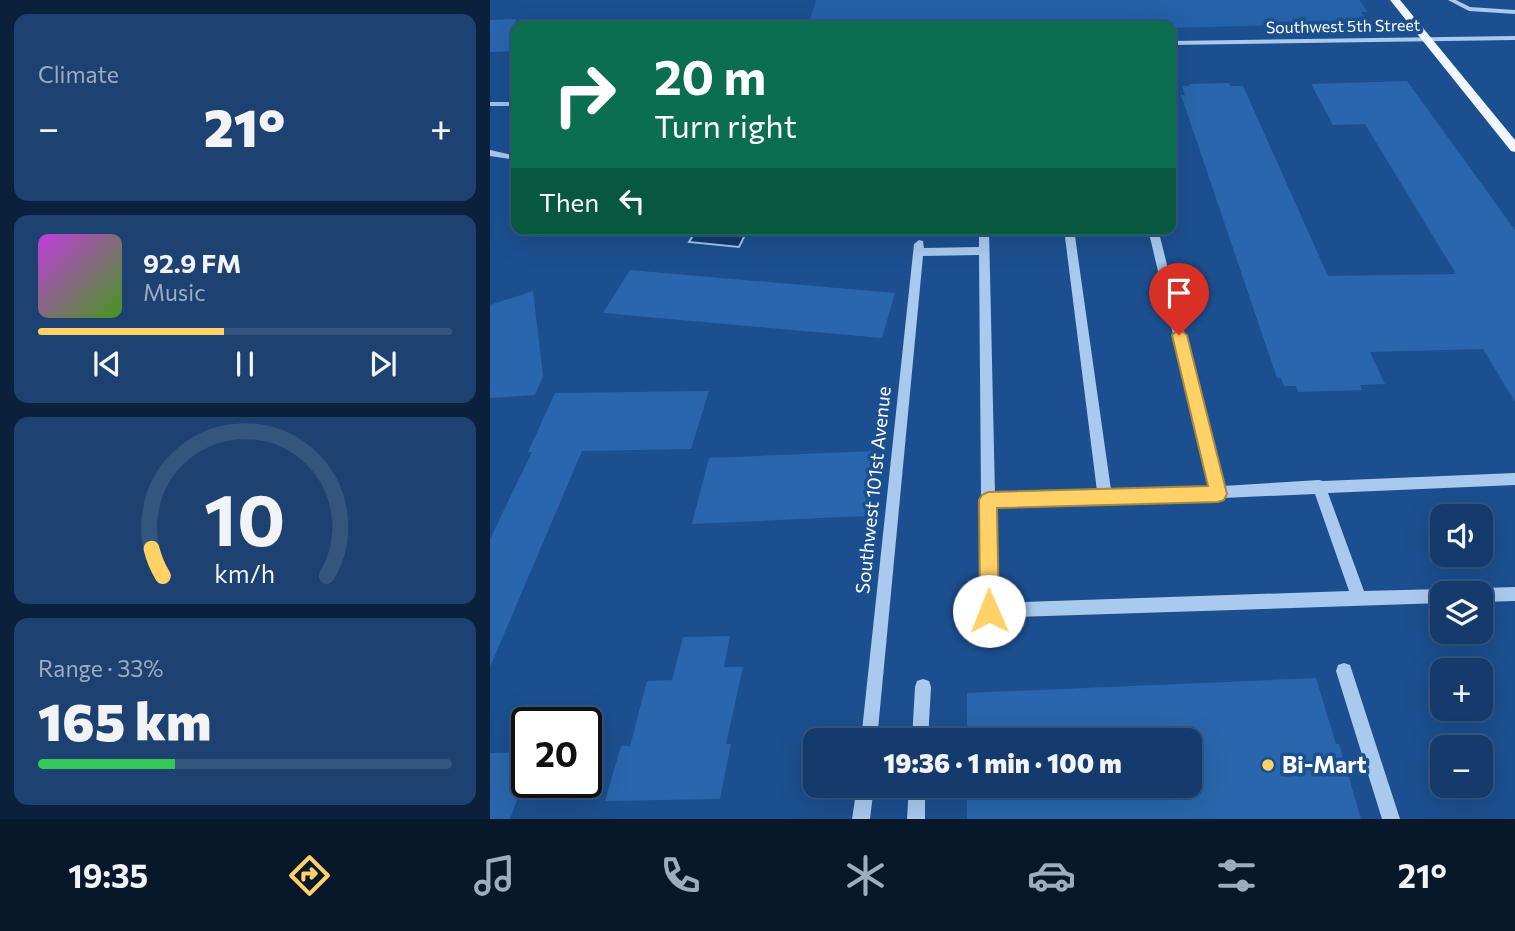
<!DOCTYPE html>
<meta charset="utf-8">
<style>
:root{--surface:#143b6b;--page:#1d4271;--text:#f1f3f6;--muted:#9dadc1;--line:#33557e;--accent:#ffd166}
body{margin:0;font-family:Commissioner,sans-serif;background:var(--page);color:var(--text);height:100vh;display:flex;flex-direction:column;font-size:26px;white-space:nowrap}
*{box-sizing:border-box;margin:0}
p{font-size:23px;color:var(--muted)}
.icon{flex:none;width:38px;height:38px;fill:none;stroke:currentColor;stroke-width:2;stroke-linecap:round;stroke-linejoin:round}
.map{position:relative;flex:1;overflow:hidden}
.side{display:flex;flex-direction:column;gap:14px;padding:14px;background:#0b203b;width:490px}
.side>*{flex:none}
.top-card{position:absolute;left:21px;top:21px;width:665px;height:214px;border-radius:14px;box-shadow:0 7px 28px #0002,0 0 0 2px var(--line);background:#0b6e4f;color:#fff;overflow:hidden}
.buttons{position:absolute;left:940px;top:504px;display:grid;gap:14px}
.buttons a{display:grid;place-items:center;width:63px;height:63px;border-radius:14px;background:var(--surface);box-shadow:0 7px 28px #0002,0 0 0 2px var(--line);font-size:35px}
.speed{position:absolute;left:21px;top:707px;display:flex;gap:14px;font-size:35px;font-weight:700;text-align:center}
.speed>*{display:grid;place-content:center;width:91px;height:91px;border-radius:50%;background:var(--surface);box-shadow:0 7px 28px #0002,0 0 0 2px var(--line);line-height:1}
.speed .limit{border:4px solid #111;border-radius:10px;background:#fff;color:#111}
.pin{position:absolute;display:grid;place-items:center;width:60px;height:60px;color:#fff;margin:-72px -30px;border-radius:50% 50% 50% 0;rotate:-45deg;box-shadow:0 0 7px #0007}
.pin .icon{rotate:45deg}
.me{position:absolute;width:77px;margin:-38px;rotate:359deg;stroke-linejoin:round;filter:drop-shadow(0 0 5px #0008)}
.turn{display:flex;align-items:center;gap:24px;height:147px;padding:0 28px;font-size:32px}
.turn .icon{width:91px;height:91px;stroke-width:2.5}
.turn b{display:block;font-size:49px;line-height:60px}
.then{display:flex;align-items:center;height:66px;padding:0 28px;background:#0003;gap:14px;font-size:26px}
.big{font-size:52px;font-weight:800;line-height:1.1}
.side .tile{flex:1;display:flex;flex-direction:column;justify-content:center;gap:10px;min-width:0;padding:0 24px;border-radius:14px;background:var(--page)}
.side .dial{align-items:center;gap:0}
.dial svg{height:182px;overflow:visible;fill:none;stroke:var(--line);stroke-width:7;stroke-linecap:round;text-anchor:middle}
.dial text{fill:var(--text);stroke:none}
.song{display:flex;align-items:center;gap:21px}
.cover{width:84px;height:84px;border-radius:10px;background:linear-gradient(135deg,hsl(290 70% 55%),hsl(100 70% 35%))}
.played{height:7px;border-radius:4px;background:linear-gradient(90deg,var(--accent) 45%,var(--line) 45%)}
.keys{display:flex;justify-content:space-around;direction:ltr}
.heat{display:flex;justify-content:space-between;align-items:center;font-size:38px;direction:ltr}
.charge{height:10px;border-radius:5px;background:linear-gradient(90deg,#34c759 33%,var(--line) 0)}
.trip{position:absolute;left:313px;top:728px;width:399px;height:70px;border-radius:14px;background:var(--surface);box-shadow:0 7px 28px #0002,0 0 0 2px var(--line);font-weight:800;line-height:70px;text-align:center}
.menu{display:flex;height:112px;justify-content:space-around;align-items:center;background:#08182b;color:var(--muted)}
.menu .icon{width:49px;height:49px}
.menu .active{color:var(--accent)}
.menu b{font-size:32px;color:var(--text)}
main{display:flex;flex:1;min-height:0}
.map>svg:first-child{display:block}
.green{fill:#2461a8}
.water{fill:#123a6d;stroke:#9cc4f0;stroke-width:2}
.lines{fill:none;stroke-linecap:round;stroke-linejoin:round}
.stream{fill:#9cc4f0;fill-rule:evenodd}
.building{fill:#2a66ad}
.minor{fill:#a9c9ee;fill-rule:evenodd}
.major{fill:#f0f6ff;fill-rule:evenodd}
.route{fill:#ffd166;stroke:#a68842;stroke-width:2}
.poi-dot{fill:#ffd166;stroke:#1b4f8f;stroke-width:2.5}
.labels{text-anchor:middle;stroke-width:7;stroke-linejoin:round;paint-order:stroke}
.far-street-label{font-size:16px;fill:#fff;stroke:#1b4f8f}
.street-label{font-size:19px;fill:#fff;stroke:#1b4f8f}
.near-poi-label{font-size:23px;font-weight:bold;fill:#fff;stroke:#1b4f8f;text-anchor:start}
</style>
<main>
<section class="side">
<div class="tile"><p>Climate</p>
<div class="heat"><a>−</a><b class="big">21°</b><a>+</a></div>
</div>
<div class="tile">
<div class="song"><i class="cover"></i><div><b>92.9 FM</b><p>Music</p></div></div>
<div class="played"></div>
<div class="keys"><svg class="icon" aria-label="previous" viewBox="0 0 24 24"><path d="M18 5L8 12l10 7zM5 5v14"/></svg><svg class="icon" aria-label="pause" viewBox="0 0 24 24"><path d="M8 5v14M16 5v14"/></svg><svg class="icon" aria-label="next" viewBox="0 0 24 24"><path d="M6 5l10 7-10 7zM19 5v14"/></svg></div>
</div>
<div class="tile dial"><svg viewBox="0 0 100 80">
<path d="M14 69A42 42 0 1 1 86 69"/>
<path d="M14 69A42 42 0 0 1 9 57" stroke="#ffd166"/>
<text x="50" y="56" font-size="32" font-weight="700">10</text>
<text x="50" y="72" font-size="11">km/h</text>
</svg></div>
<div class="tile"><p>Range · 33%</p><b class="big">165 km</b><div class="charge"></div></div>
</section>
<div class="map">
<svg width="1025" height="819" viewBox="0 0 1025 819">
<rect width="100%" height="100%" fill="#1b4f8f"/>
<!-- green -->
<path class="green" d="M326 0H869L878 12H871L876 19 868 23 681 28V26H318Z"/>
<!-- water -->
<path class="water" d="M207 229H258L249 247 199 242Z"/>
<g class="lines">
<!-- stream -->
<path class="stream" d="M0 102H26V106H0Z"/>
</g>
<!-- building -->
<path class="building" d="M26 19V51L0 52V20Z
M917 81 1025 230V402L993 349 880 352 895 384 870 385 872 390 808 392 806 386H794L791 378H787L691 95H695L692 86H699V84L739 83 740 86H753L838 276 966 274 875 124 843 125 821 84Z
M140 270 405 293 392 338 113 313Z
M43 291 53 376 45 395 0 398V305Z
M219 391 201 449 92 451 0 667V539L42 452H38L65 393Z
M382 451 376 516 202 524 219 458Z
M240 636 234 667H253L236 744H241L230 799 115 801 131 746H140L157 681 182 680 193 637Z
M826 678 846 744H849L871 819H477V786H700V740H477V693Z
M37 752V772L20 819H0V753Z"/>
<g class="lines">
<!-- minor -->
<path class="minor" d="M958 0H966L980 7 1025 10V14L979 11Z
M1025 36V40L681 45V41Z
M0 150 26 156V160L0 156Z
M489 229H499L505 494 607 491 574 229H584L621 490 719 486 658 229H668L733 486 829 480 833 481 1025 473V485L838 493 874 591 952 589 958 593H952V603L499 618 494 616 492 611 489 255 433 256 387 740H371L424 244 429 240 433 241 434 248 489 247ZM825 494 859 591 506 603 505 506 615 504 723 498 728 500 733 498Z
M1025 587V601L990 602V593H983L985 590 990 588Z
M854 663 860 665 862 671 910 819H892L846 671 848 665Z
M433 679 439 681 441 687 438 740H422L425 687 427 681Z
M367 786H384L380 819H362Z
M419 786H435V819H417Z"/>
<!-- major -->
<path class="major" d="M900 0H910L1025 140V152L1021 151Z"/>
</g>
<!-- route -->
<path class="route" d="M689 329 697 335 737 494 734 500 728 502 507 508 509 611 506 618 499 621 492 618 490 611 489 500 492 495 498 492 718 486 682 335Z"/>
<!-- markers -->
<circle class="poi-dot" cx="778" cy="765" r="7"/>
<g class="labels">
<!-- far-street labels -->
<g class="far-street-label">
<text transform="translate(853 26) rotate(-1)" y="6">Southwest 5th Street</text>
</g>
<!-- street labels -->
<g class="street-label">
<text transform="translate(383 490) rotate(-84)" y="7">Southwest 101st Avenue</text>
</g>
<!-- near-poi labels -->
<g class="near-poi-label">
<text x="792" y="773">Bi-Mart</text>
</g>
</g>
</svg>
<div class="buttons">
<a><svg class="icon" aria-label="sound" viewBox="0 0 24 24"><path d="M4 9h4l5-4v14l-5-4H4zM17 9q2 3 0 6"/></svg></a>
<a><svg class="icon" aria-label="layers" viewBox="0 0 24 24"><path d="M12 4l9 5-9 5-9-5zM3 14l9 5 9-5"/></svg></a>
<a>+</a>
<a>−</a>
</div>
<div class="speed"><div class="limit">20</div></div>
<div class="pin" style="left:689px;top:335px;background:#d93025"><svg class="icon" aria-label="arrive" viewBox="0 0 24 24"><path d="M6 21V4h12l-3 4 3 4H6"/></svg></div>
<svg class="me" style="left:499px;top:611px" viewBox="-20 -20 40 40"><circle r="19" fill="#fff"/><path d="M0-13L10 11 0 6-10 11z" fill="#ffd166"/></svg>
<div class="trip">19:36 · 1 min · 100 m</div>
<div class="top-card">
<div class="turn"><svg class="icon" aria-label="right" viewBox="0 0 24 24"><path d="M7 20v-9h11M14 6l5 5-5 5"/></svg><div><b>20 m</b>Turn right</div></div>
<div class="then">Then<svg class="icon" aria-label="left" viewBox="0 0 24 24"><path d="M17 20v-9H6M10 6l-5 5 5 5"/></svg></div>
</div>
</div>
</main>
<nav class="menu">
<b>19:35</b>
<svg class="icon active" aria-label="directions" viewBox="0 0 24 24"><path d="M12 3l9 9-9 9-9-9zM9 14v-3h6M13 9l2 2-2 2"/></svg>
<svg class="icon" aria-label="music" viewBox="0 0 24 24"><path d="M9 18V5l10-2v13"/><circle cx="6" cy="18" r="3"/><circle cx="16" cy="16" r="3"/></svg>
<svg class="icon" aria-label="phone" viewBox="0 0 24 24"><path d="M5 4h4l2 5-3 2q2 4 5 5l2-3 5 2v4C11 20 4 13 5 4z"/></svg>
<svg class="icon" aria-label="climate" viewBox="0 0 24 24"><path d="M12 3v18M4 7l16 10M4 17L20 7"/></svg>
<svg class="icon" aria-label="car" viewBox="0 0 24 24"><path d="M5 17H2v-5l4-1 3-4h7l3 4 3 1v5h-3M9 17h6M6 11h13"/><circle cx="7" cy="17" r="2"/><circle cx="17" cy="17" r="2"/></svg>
<svg class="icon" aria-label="filters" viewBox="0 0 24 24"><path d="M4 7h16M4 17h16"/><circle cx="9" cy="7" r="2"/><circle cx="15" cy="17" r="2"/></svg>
<b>21°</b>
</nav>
